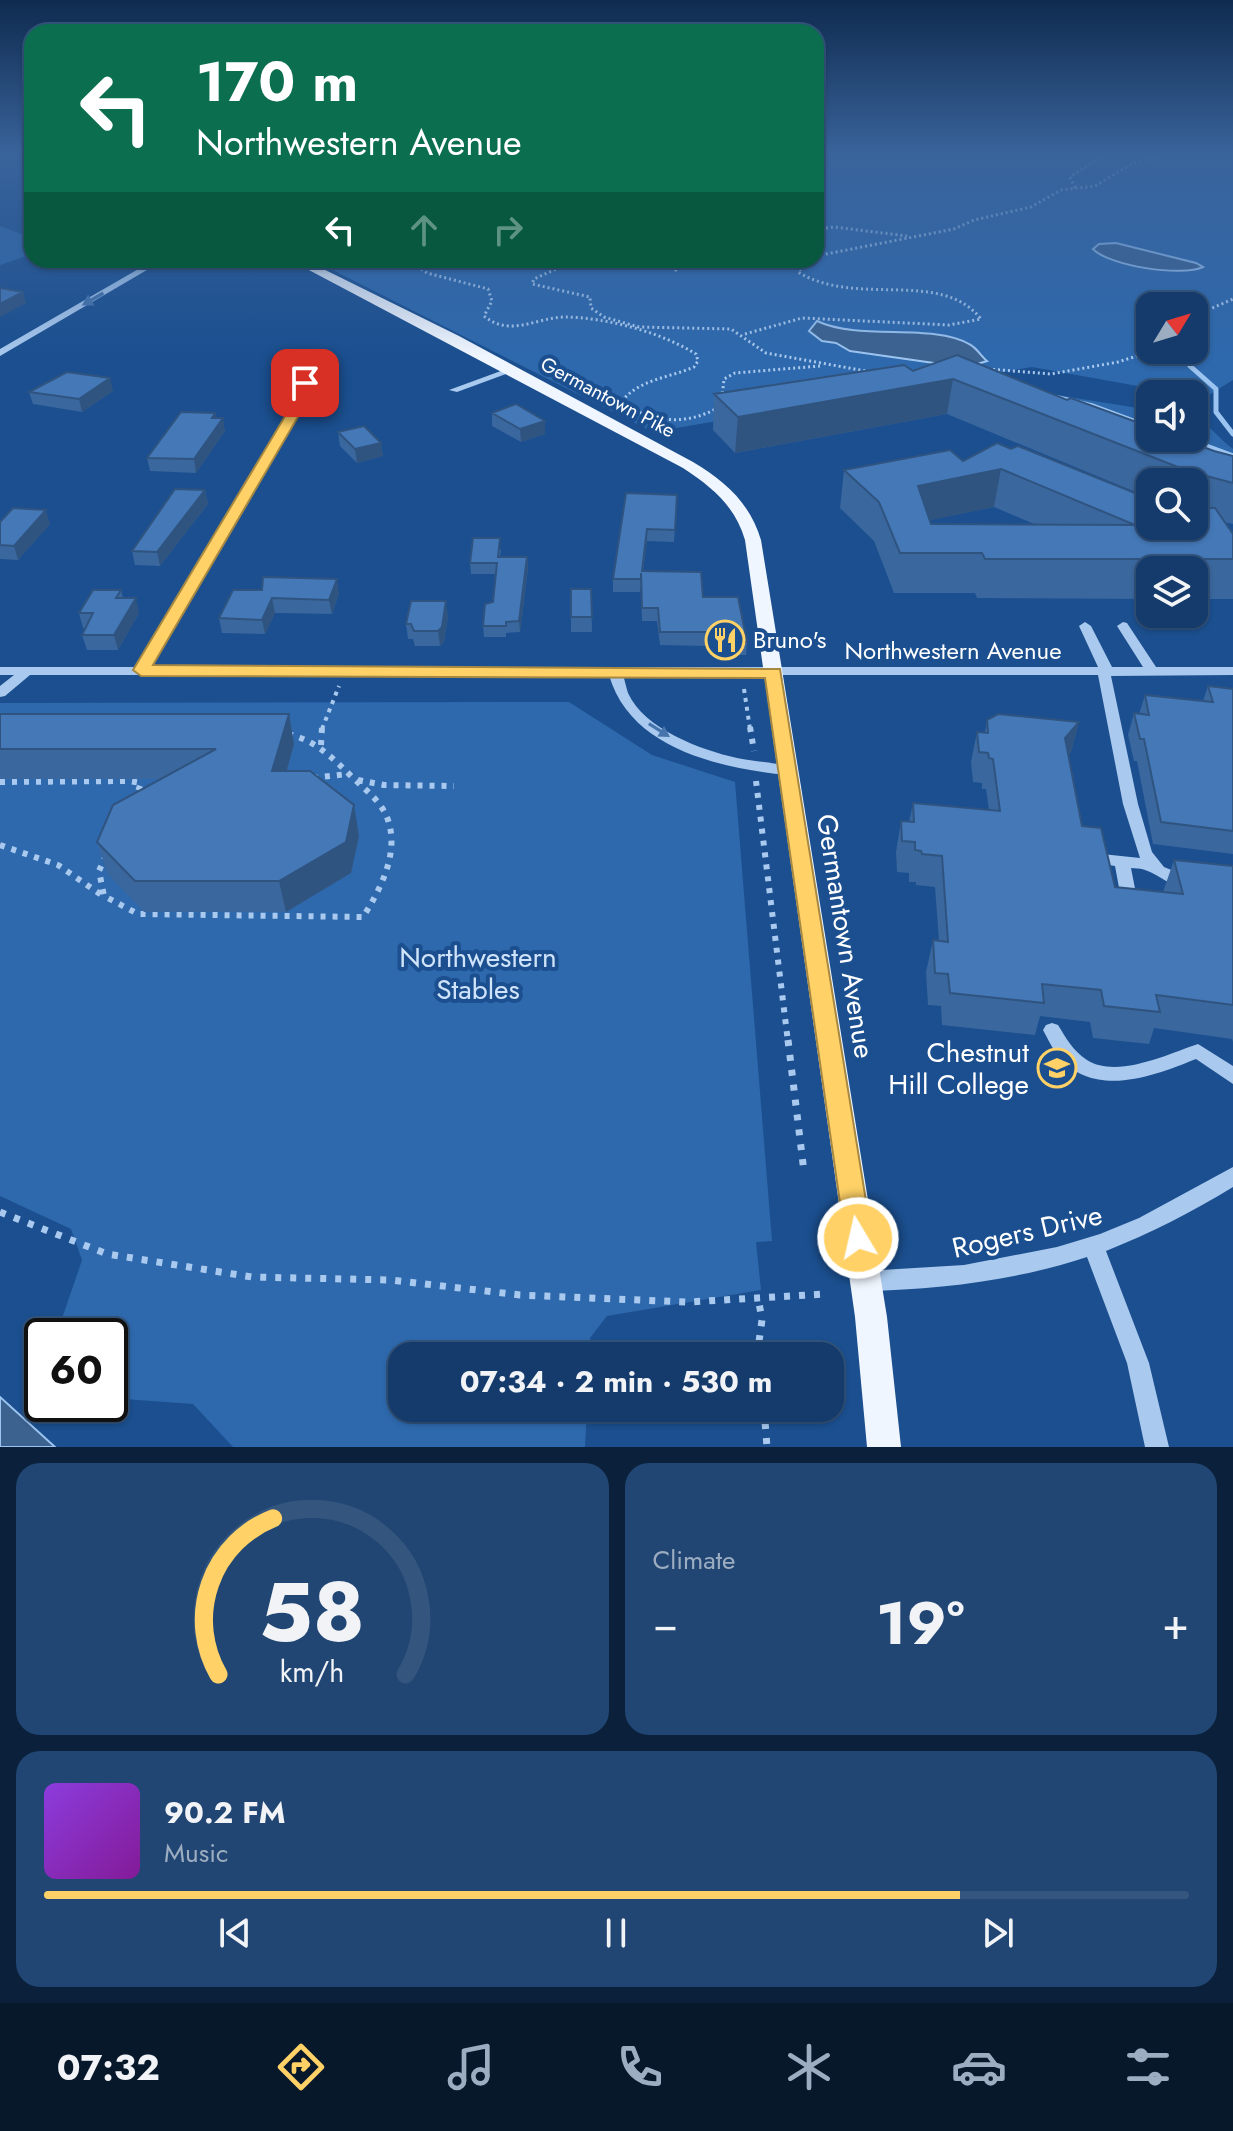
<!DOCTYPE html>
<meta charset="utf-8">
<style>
:root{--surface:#143b6b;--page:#214673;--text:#f1f3f6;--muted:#9dadc1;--line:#33557e;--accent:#ffd166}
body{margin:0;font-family:Jost,sans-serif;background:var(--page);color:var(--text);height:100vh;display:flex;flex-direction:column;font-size:30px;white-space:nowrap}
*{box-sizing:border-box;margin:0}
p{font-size:26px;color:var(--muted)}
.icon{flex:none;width:44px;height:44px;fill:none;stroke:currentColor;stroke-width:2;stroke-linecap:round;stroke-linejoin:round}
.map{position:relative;height:1447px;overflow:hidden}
.side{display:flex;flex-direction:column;gap:16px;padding:16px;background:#0b203b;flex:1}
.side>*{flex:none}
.banner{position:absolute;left:24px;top:24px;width:800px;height:244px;border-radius:24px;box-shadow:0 2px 6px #0004,0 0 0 2px var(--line);background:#0b6e4f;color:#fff;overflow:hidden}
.needle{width:52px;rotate:52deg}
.fabs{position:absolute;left:1136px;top:292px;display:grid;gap:16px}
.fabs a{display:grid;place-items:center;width:72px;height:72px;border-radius:16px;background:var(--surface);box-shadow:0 2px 6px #0004,0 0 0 2px var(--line);font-size:40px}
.speed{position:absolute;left:24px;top:1318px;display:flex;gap:16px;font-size:40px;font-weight:700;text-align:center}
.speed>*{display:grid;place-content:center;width:104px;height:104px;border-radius:50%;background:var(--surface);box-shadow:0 2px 6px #0004,0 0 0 2px var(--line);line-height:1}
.speed .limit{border:4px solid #111;border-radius:12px;background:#fff;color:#111}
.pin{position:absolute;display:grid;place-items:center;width:68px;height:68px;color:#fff;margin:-34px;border-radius:16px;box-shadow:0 4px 12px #0006}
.me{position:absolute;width:88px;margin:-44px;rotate:351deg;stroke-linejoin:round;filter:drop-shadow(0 0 6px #0008)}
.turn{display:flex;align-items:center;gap:28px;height:168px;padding:0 40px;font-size:36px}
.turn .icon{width:104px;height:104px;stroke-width:2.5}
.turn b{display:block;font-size:56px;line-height:68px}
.lanes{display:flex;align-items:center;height:76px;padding:0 40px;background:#0003;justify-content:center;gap:40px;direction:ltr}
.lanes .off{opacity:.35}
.big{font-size:60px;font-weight:700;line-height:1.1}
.side .card{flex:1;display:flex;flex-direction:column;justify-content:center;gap:12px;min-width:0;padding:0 28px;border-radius:24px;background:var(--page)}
.side .dial{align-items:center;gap:0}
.dial svg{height:208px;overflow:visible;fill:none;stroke:var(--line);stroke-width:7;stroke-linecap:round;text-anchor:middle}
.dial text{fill:var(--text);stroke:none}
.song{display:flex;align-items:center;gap:24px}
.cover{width:96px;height:96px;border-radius:12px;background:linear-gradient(135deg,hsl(270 70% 55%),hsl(290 70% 35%))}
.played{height:8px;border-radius:4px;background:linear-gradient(90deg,var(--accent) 80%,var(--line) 80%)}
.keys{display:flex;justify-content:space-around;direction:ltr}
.heat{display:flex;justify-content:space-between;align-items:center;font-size:44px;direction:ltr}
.side .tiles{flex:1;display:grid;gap:16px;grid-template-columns:1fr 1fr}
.card:last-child{grid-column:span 2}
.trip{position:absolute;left:388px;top:1342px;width:456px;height:80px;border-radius:24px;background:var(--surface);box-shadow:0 2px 6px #0004,0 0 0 2px var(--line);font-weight:700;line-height:80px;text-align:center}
.tabs{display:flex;height:128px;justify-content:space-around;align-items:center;background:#08182b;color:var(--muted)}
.tabs .icon{width:56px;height:56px}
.tabs .active{color:var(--accent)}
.tabs b{font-size:36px;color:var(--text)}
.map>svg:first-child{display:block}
.green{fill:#2e69ad;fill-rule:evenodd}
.water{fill:#3c6290;stroke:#9cc4f0;stroke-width:2}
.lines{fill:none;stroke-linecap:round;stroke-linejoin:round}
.stream{stroke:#9cc4f0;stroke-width:5}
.path-far3{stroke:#a9c9ee;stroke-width:3;stroke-dasharray:2 3;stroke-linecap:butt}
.path-far2{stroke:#a9c9ee;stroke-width:4;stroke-dasharray:4 5;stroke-linecap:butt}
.path-far1{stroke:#a9c9ee;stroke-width:6;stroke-dasharray:5 7;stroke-linecap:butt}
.path{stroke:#a9c9ee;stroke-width:7;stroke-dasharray:6 9;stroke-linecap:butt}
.minor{fill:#a9c9ee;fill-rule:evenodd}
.major{fill:#f0f6ff;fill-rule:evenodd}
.wall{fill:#3a679d;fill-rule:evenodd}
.shaded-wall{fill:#305480}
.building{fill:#4478b7;stroke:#305480;stroke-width:2;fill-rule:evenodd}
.oneway{fill:#4674ac}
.route{fill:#ffd166;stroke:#a68842;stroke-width:2}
.labels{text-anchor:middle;stroke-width:8;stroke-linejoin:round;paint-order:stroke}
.far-street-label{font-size:20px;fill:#fff;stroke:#1b4f8f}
.poi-label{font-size:24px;fill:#fff;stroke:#1b4f8f;text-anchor:start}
.street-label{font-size:24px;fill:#fff;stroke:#1b4f8f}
.near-street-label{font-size:28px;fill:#fff;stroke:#1b4f8f}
.near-park-label{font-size:28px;fill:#cfe3fa;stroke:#1b4f8f}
.near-poi-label{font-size:28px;fill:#fff;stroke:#1b4f8f;text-anchor:end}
</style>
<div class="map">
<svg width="1233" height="1447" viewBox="0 0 1233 1447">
<rect width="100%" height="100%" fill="#1b4f8f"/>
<!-- green -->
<path class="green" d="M816 155H1233V380L1204 398 1032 367 653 432 313 260H816ZM1150 306H1194V350H1150Z
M0 226 32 238V254L0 265Z
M1020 389 1150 410V438H1194V415C1210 425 1218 438 1233 449V483L1194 474 1069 430Z
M569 702 652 755 735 782 772 1241 756 1242 761 1290 607 1316 590 1338 589 1356H402V1408H587L585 1447H233L193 1404 110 1398V1336H56L82 1260 71 1229 0 1196V703Z"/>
<!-- water -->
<path class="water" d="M1116 243 1196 263 1203 267C1182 277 1109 266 1093 249L1099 244Z
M817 321C859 341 932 323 969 344 976 347 981 356 987 361L974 365 941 364 850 351 836 343 822 341 809 331Z
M0 1397 55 1447H0Z"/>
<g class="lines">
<!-- stream -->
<path class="stream" d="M1190 366 1216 389V412L1233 434
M1050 396 1093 406 1150 427
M1185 438 1233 456"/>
<!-- path-far3 -->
<path class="path-far3" d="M1203 155H1233
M1075 188 1070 177 1099 158 1112 155
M816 229 834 227 907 236
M816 256 954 229 974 220 1031 207 1061 190 1095 186 1130 165 1165 155
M409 260 427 273 488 289 492 301 484 316C511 338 536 317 566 317 608 318 660 332 696 354L698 361 694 367C669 378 639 379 621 402 652 423 687 426 719 407
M559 260 556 269 534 279 532 284 590 297 591 308 604 317 639 327 731 329 766 353 871 372
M658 260 666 263
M684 263 676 270 664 266 666 263 715 260
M1194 316 1233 299
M745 334 802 318 949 325 981 319C941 268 856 308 798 272L808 260
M988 369 1051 374 1118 362 1156 350
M722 398 724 379 735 373 820 366"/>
<!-- path-far2 -->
<path class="path-far2" d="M744 689 750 729
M322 729 339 686"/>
<!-- path-far1 -->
<path class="path-far1" d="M750 727 754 751
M321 745 322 727
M313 778 347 774
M358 780 384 785 454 786
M756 781 788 1042
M0 782 129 781 141 783 136 797
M0 845 58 865 103 896
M106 855 99 871 104 896 138 914 363 917C382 887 403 846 384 811 376 797 361 786 350 775 331 756 314 740 288 734"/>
<!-- path -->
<path class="path" d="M788 1040 804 1172
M0 1212 107 1254 252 1277 391 1280 520 1295 688 1302 825 1294
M757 1356 762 1320 758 1297
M764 1408 767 1447"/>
<!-- minor -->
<path class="minor" d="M154 260H164L0 356V349Z
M297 368 300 369 310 383 308 398 149 667H1098L1079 626 1085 622 1091 626 1112 667H1143L1117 626 1123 622 1127 623 1156 667H1233V675L1111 676 1138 804 1152 852 1164 867 1191 878 1193 882 1191 886C1172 890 1161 875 1145 870 1141 868 1136 869 1131 868L1138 904 1136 908H1124L1122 904 1115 866 1096 863 1094 859 1096 855 1102 854 1140 858 1123 804 1098 675H623C625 681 626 687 628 693 644 729 701 750 737 758 755 762 774 762 792 767L794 770 792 773 787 775C720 768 630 749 609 675H30L5 696 0 697V686L14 675H0V667H136L298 398 300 383 292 371Z
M509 368 517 370 457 392 449 390Z
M1052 1023 1058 1025C1066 1038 1073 1051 1087 1060 1117 1079 1168 1054 1198 1044L1233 1066V1084L1196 1059C1154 1076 1095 1099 1059 1057 1053 1050 1048 1039 1043 1030L1046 1025Z
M1233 1167V1187C1192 1212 1151 1233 1106 1251L1149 1363 1169 1447H1145L1127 1363 1087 1257C1014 1281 941 1289 865 1291L857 1288 854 1281 857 1274 865 1271 964 1265 1057 1247 1100 1234 1139 1218Z"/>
<!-- major -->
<path class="major" d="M25 155H32V159Z
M290 260H305L459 336 693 462C725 481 750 503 761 540L887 1317 901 1447H867L855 1317 745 540C735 506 712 487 683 468Z"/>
</g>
<!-- wall -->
<path class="wall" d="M913 371 1067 400 1214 451 1233 456V524L1224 522 1233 534V599H1194V570H1150V599L977 598 975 593H894L874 541 840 508 844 470 963 461 997 443 1194 526V482H1150V498L947 414 735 453 713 430 714 394ZM994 507 1034 524H931L930 520Z
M113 391 82 412 33 404 29 392Z
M215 413 216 418 225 431 196 473 150 471 147 458Z
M492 413 545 421V434L521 442 492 426Z
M338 432 381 443 383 456 357 463 340 446Z
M205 490 208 504 160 566 135 565 132 551Z
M626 493 677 495 674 542 647 541 643 571 703 597 747 642 746 655H710L706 646 660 645 657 621H642L641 586 640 592H613V579Z
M0 522 50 524 18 560 0 559Z
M501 549 500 557H527L528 568 520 632 506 633V637H484L483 626 493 602 495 574H471L470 563Z
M591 589 592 632H571V617Z
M121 590 123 598 139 613 118 650H87L82 635 86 628H83L79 613Z
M233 590 339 593 332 614 275 613 265 634 222 633 219 618Z
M448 616 444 642 440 646H415L413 639H408L406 624Z
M1208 686 1233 689V854L1153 844 1137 761H1134L1128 735 1134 713 1139 714 1145 695 1203 701Z
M0 714H289L294 744 287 771 354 805 359 836 351 873 286 912H144L107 873 97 842 160 779H0Z
M987 720 1079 722 1071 752 1068 755 1082 826 1115 887 1163 892 1174 860 1233 866V1042L1232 1039 1154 1028 1149 1044 1093 1038 1090 1022 1040 1016 1035 1035 942 1025 941 1006 928 1005 926 972 933 940 939 941 935 887 916 885V882H909V873L897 872 896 852 901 821 909 822 913 803 989 810 986 789H982V783L973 782 971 762 977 732H985Z"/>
<!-- shaded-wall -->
<path class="shaded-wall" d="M23 292 26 303 0 317V304Z
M110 378 113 391 82 412 79 399Z
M953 379 947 414 735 453 738 417Z
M215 413 218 426 223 418 225 431 196 473 194 459Z
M545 421V434L521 442 520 429Z
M381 443 383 456 357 463 355 449Z
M1001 469 994 507 912 524 918 486Z
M205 490 208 504 160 566 157 552Z
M46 510 50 524 18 560 14 546Z
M647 529V541L641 584 642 571Z
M527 557 528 568 520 632 519 621Z
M337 579 339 593 332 614 329 600Z
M136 598 139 613 118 650 114 635Z
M272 598 275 613 265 634 262 620Z
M446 601 448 616 444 642 440 646 438 631Z
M289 714 294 744 278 801 272 771Z
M1079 722 1071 752 1057 768 1065 738Z
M354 805 359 836 351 873 286 912 279 881Z"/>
<!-- building -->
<path class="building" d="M0 288 23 292 0 304Z
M957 355 1067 400 1071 398 1150 427V438H1179L1214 451 1233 456V483L1188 471 953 379 738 417 714 394 904 365 913 371Z
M67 372 110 378 79 399 29 392Z
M516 404 545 421 520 429 492 413Z
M181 412 215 413 212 418H223L194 459 147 458Z
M364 426 381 443 355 449 338 432Z
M997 443 1011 449 1018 446 1150 499V526H1194V508H1215L1233 534V559H985L982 553H900L879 502 844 470 950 450 963 461ZM1001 469 1135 525 931 524 918 486Z
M175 489 205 490 157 552 132 551Z
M626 493 677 495 675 530 647 529 642 571 701 572 703 597H738L747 642 711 641 707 632H660L658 608H642L641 573V579H613Z
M13 508 46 510 14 546 0 545V522Z
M473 538H500L498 557H527L519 621 506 622V626H483L485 604 493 602 497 563H470Z
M263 577 337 579 329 600 272 598 262 620 219 618 233 590H262Z
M571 589H591L592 617H571Z
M93 590H121L116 598H136L114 635H82L93 613H79Z
M411 601H446L442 627 438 631H414L411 624H406Z
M1208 686 1233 689V831L1161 822 1144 739H1140L1134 713 1149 715 1145 695 1213 702Z
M0 714H289L272 771H310L354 805 346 842 279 881H135L97 842 113 805 216 749H0Z
M998 714 1079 722 1065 738 1082 826 1101 828 1115 887 1183 894 1174 860 1233 866V1005L1156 995 1160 1012 1104 1006 1101 990 1042 984 1044 1003 950 993 948 974 935 973 933 940 948 942 942 856 922 854 921 851 915 850V842L902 841 901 821 914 822 913 803 1000 811 993 759 989 758 988 753 979 752 977 732 988 733 987 720Z"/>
<!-- one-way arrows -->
<defs><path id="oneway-solid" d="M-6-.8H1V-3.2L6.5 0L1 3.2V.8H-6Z" transform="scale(2)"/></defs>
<g class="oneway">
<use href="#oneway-solid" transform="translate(93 299) rotate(150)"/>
<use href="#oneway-solid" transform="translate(659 730) rotate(32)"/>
</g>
<!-- sky -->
<linearGradient id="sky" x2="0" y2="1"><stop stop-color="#0f2b4f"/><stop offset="0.43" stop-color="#39639b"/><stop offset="1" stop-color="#39639b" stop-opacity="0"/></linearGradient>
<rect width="1233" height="357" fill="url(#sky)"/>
<!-- route -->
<path class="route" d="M305 380 311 383 309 398 153 665 780 669 872 1238 868 1246 858 1250 849 1246 845 1238 765 678 141 676 133 670 296 398 299 383Z"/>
<!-- icons -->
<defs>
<symbol id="restaurant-ring" viewBox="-11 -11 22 22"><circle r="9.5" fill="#1b4f8f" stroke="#ffd166" stroke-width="1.5"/><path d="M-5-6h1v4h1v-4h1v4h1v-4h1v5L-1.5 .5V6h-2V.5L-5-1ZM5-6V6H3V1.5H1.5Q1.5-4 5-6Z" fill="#ffd166"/></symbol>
<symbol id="university-ring" viewBox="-11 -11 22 22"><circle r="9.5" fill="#1b4f8f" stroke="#ffd166" stroke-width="1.5"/><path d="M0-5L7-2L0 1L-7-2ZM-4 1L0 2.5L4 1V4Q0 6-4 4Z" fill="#ffd166"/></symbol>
</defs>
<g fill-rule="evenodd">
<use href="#restaurant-ring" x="703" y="618" width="44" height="44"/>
<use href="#university-ring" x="1035" y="1046" width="44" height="44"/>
</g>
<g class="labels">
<!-- far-street labels -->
<g class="far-street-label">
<text transform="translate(608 397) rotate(28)" y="7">Germantown Pike</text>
</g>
<!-- poi labels -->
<g class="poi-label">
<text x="753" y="648">Bruno's</text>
</g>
<!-- street labels -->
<g class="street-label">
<text x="953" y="659">Northwestern Avenue</text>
</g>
<!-- near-street labels -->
<g class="near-street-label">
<text transform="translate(846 936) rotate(81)" y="10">Germantown Avenue</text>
<text transform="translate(1027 1231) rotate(-13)" y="10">Rogers Drive</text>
</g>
<!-- near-park labels -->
<g class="near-park-label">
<text x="478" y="967">Northwestern<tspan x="478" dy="32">Stables</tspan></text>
</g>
<!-- near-poi labels -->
<g class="near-poi-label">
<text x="1029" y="1062">Chestnut<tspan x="1029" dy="32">Hill College</tspan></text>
</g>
</g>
</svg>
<div class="fabs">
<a><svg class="needle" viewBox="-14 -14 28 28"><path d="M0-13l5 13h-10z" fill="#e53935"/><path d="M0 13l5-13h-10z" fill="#9dadc1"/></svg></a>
<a><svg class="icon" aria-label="sound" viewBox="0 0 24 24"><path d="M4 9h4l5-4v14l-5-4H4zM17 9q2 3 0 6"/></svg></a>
<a><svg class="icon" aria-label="search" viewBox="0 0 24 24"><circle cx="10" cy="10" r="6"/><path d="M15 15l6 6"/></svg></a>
<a><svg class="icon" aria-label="layers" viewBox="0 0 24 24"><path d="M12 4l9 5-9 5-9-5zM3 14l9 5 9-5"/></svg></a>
</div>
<div class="speed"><div class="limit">60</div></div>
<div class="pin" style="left:305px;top:383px;background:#d93025"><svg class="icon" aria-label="arrive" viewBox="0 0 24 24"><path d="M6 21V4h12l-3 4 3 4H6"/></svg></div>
<svg class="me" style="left:858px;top:1238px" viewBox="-20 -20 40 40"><circle r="17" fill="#ffd166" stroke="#fff" stroke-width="3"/><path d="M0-11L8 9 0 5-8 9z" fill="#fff"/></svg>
<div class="trip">07:34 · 2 min · 530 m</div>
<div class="banner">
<div class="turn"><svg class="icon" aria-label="left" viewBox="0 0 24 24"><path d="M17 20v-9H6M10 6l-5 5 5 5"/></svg><div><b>170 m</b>Northwestern Avenue</div></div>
<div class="lanes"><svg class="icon" aria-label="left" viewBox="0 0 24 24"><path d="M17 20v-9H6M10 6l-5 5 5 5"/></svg><svg class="icon off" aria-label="ahead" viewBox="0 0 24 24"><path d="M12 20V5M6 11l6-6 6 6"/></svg><svg class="icon off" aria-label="right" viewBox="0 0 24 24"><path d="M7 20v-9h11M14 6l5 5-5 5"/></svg></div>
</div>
</div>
<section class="side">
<div class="tiles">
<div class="card dial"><svg viewBox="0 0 100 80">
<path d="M14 69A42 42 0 1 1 86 69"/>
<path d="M14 69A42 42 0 0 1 35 9" stroke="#ffd166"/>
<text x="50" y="56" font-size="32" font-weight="700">58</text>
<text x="50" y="72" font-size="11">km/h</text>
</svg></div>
<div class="card"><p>Climate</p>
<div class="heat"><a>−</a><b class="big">19°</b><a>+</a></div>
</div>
<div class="card">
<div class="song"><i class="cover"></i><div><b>90.2 FM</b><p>Music</p></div></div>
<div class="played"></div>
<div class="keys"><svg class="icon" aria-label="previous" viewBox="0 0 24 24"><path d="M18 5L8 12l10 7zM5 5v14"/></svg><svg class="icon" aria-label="pause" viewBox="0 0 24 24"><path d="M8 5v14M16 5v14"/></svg><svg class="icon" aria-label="next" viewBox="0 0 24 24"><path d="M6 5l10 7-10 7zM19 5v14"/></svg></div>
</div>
</div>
</section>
<nav class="tabs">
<b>07:32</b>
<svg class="icon active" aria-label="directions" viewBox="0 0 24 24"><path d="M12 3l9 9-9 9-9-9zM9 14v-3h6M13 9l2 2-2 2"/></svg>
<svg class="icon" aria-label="music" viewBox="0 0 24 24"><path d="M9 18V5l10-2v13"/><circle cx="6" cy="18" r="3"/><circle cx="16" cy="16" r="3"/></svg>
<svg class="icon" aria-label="phone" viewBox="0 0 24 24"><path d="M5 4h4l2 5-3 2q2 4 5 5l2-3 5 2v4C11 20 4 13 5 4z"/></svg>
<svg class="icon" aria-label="climate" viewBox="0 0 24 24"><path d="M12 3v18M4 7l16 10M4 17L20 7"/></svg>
<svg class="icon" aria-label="car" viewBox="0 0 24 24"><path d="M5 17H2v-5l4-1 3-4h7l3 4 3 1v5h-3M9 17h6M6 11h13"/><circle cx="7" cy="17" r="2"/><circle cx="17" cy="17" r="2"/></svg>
<svg class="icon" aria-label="filters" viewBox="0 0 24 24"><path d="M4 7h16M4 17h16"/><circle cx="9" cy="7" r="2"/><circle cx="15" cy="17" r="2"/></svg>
</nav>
